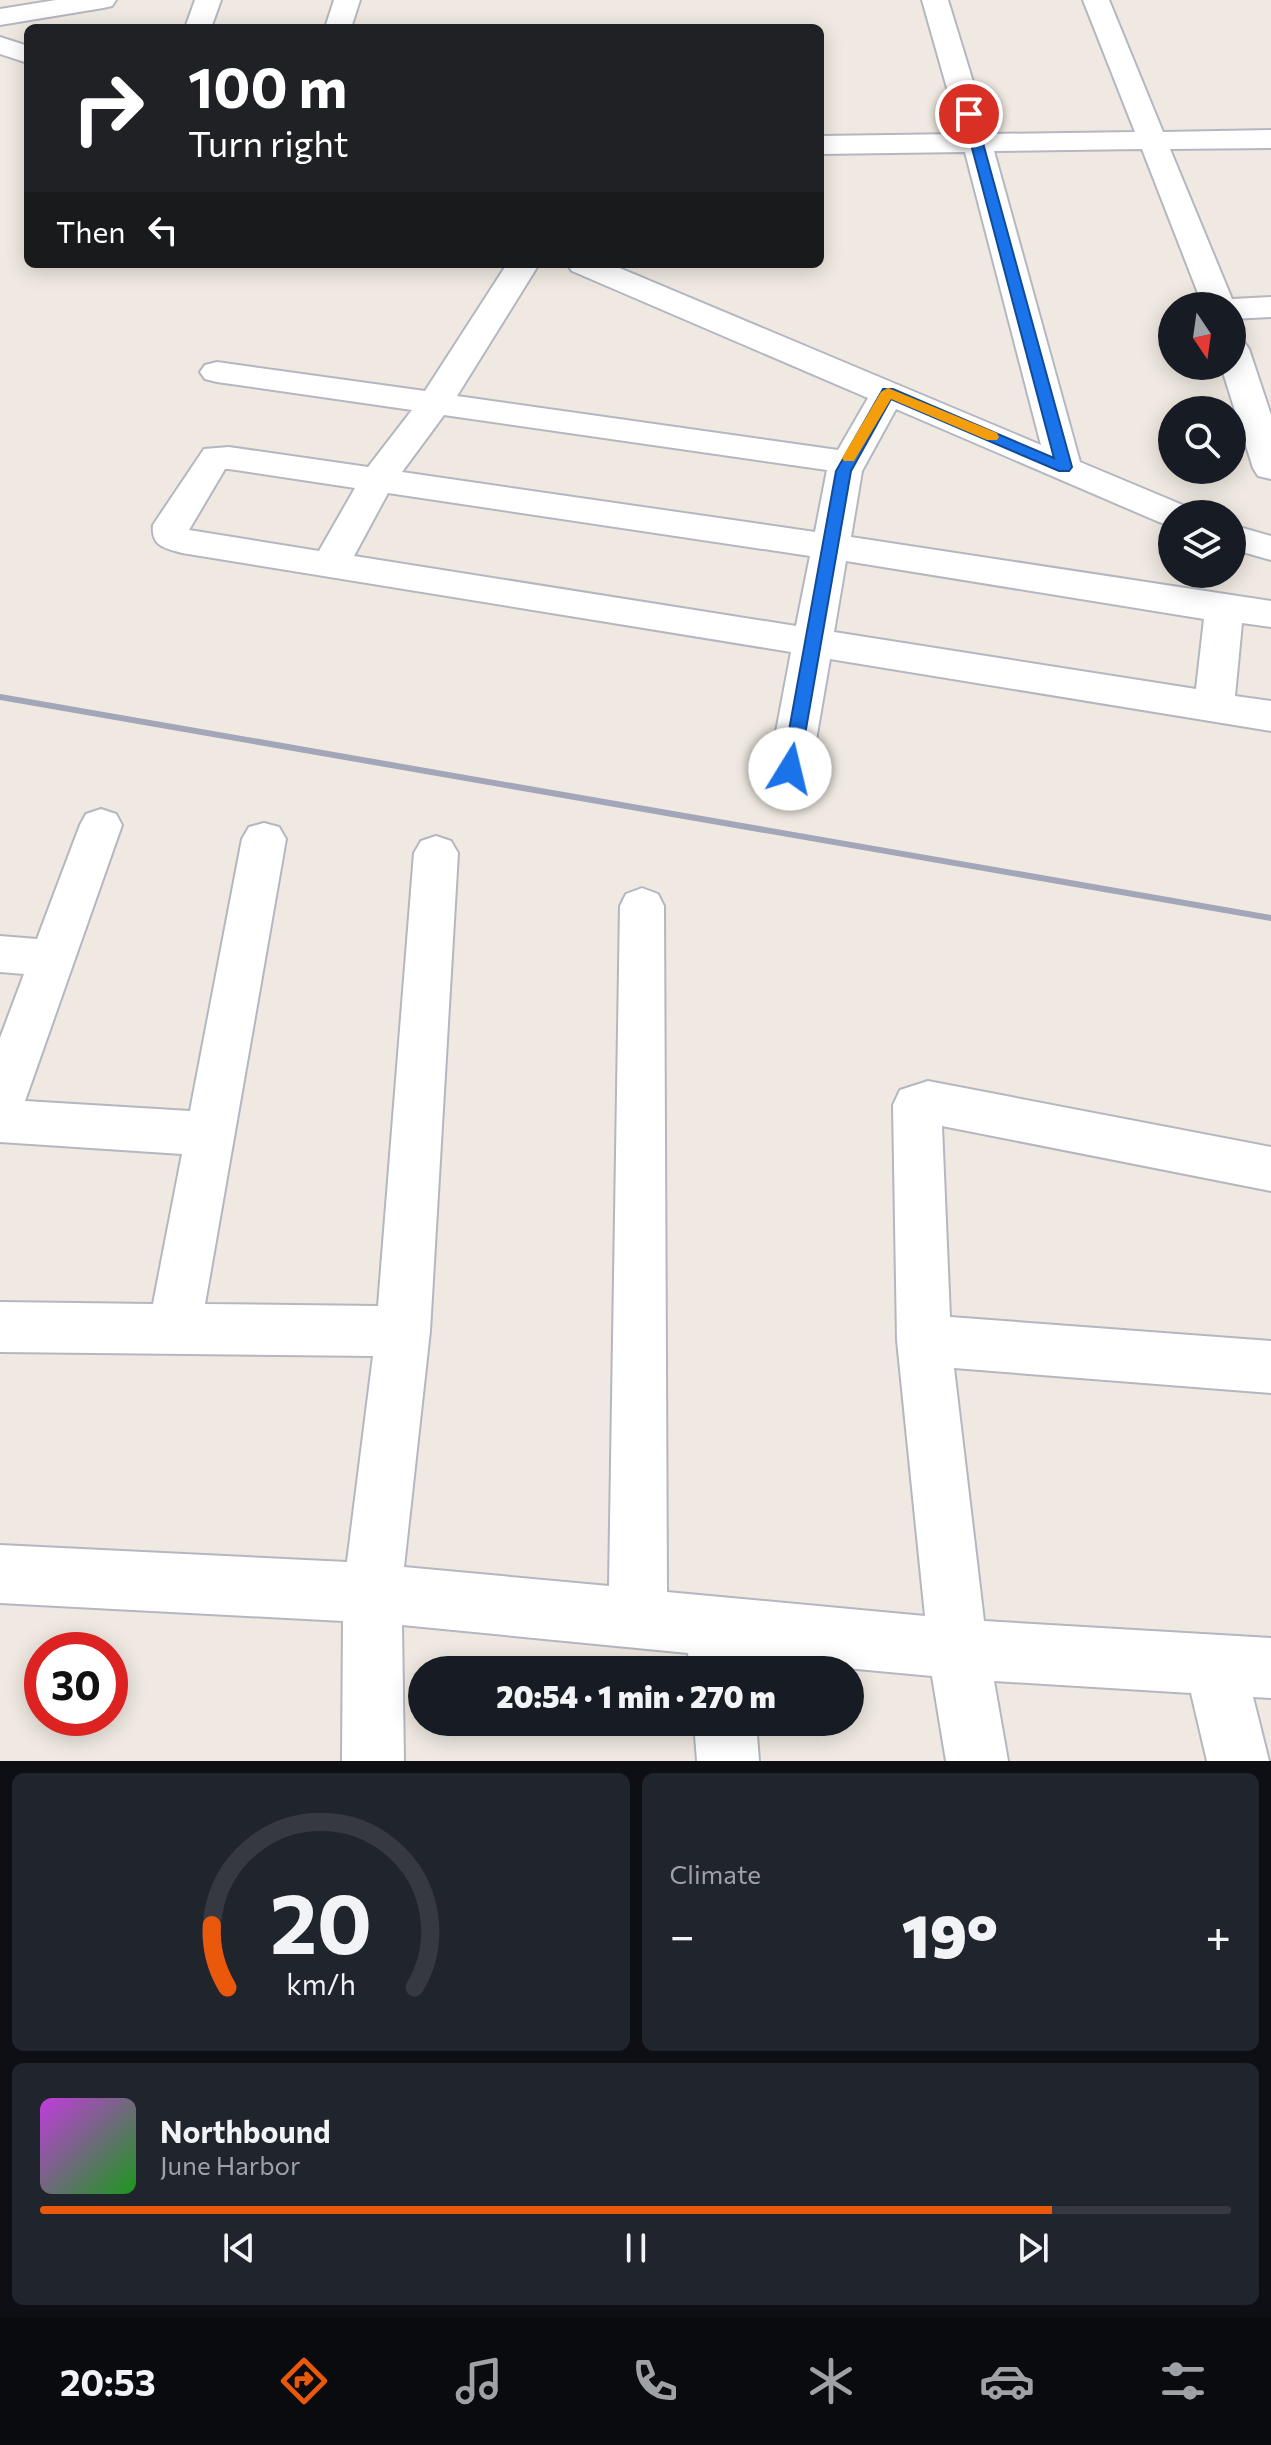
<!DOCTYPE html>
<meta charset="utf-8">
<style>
:root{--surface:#171b24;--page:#20242c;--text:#f1f3f6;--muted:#9ea1a6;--line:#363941;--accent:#ea580c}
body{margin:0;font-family:Commissioner,sans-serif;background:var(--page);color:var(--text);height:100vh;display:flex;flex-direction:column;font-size:30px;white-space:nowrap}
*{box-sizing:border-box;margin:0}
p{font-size:26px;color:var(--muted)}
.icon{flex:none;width:44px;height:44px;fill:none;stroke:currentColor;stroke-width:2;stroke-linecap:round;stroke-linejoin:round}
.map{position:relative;height:1761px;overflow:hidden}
.details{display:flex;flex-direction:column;gap:12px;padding:12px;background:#0d0f14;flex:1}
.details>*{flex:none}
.banner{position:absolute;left:24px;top:24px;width:800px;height:244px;border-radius:12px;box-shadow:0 4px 20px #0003;background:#202124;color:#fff;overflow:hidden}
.needle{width:52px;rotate:167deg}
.buttons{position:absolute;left:1158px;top:292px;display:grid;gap:16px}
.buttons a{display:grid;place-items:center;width:88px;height:88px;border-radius:50%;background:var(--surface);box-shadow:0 4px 20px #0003;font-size:40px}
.speed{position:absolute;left:24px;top:1632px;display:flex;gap:16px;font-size:40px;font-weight:700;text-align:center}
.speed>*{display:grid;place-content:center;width:104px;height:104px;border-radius:50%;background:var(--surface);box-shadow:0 4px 20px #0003;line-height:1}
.speed .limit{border:12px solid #d22;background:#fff;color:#111}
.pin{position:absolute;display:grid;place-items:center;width:68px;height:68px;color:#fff;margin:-34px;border:4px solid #fff;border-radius:50%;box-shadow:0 2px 8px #0007}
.me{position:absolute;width:88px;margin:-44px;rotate:9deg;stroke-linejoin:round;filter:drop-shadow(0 0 6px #0008)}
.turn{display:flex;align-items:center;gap:28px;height:168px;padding:0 32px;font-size:36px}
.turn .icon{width:104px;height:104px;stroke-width:2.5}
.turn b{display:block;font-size:56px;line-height:68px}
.then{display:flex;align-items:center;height:76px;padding:0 32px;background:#0003;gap:16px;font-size:30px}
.big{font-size:60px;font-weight:800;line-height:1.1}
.details .card{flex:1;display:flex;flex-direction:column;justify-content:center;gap:12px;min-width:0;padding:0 28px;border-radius:12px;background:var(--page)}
.details .dial{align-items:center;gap:0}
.dial svg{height:208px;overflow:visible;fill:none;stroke:var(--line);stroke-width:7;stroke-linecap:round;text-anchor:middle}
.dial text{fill:var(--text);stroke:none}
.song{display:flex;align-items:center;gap:24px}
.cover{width:96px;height:96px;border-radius:12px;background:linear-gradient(135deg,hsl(290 70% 55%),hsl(120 70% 35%))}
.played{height:8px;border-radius:4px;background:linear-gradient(90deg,var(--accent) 85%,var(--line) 85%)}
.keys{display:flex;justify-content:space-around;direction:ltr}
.heat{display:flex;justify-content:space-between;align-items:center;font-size:44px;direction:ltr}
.details .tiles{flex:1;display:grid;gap:12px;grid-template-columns:1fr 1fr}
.card:last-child{grid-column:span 2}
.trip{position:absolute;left:408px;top:1656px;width:456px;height:80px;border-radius:40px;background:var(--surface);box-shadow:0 4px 20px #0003;font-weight:800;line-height:80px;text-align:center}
.tabs{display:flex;height:128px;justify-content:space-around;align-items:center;background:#090b0e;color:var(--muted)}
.tabs .icon{width:56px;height:56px}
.tabs .active{color:var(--accent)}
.tabs b{font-size:36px;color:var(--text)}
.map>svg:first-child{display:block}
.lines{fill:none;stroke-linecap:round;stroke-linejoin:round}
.minor-casing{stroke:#b4b7c1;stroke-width:4}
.minor{fill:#fff;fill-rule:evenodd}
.rail{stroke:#a3a6b8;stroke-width:6}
.route{fill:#1a73e8;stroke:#114b97;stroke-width:2}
.slow{fill:#f59e0b}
</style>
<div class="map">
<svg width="1271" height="1761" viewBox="0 0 1271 1761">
<rect width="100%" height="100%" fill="#efe9e1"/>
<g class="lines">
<defs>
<path id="minor" d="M56 0H116L112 6 103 8 0 25V9Z
M195 0H221L211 28H185Z
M334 0H360L351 28H325Z
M922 0H948L989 134 1135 132 1083 0H1109L1163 132 1271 130V148L1170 149 1232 299 1271 297V317L1232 319V306H1203L1142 149 994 151 1080 462 1185 506 1190 514H1172V526L1159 522 896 409 862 471 851 537 1271 601V627L1242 623 1235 696 1271 701V731L830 659 811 769 805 780 790 784 775 780 769 769 791 652 182 553C164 548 151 546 153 525L204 449 229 447 368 467 412 410 217 382 205 379 200 372 205 365 217 362 425 391 507 264H539L457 396 838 450 868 398 572 271 567 264H610L1041 445 965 152 820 154V136L960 134ZM444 415 827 470 815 532 402 472ZM225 469H229L355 488 319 551 189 530ZM388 493 810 556 796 626 354 556ZM846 561 1204 619 1196 689 834 632Z
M0 37 28 46V63L0 54Z
M1232 339 1244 342 1249 349 1271 415V479L1258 476 1253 468 1221 366H1232Z
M1232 525 1271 536V560L1232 549Z
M101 809 116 814 122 825 25 1101 190 1111 242 839 249 827 264 823 279 827 286 839 205 1304 378 1306 414 853 421 841 436 836 451 841 458 853 430 1331 404 1567 609 1586 620 906 626 894 642 888 658 894 664 906 667 1592 925 1616 897 1340 893 1105 900 1090 928 1081 1271 1147V1191L942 1126 950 1317 1271 1341V1393L954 1368 984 1621 1271 1638V1698L1253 1697 1269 1761H1207L1191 1693 994 1681 1008 1761H946L932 1676 749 1659 750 1670H690L688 1653 402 1625 404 1761H342L343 1621 0 1603V1545L347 1562 373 1356 0 1352V1302L153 1304 182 1154 0 1142V1038L24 974 0 972V936L37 939 80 825 86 814Z
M694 1722H756L759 1761H697Z"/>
</defs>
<!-- minor casing -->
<use href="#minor" class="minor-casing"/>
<!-- minor -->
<use href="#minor" class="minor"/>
<!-- rail -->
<path class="rail" d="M0 697 1271 918"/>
</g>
<!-- route -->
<path class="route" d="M969 111 975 114 1072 467 1069 471H1059L891 399 851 471 799 769 790 775 782 769 836 471 883 389H893L1054 458 963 114Z"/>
<!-- slow -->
<path class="slow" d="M888 388 997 433 999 437 997 440H987L891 399 854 461H844L842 458 881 392Z"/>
</svg>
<div class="buttons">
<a><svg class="needle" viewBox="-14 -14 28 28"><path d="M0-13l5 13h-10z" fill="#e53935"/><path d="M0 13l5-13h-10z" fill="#9ea1a6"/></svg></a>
<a><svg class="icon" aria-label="search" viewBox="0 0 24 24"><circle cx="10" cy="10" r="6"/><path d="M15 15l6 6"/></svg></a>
<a><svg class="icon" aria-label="layers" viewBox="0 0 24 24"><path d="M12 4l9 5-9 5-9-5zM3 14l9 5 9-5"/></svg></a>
</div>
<div class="speed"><div class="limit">30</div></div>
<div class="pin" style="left:969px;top:114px;background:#d93025"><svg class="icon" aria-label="arrive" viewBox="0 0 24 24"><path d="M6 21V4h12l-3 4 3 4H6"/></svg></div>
<svg class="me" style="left:790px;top:769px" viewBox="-20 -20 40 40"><circle r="19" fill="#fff"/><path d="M0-13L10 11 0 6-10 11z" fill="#1a73e8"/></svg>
<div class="trip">20:54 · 1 min · 270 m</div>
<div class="banner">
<div class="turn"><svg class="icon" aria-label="right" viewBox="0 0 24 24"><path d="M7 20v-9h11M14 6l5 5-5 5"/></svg><div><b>100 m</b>Turn right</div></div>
<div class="then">Then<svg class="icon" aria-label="left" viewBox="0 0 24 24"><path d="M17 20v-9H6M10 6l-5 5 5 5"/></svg></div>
</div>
</div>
<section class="details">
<div class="tiles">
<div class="card dial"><svg viewBox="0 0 100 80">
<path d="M14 69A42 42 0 1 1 86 69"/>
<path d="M14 69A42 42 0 0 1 8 45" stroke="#ea580c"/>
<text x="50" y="56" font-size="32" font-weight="700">20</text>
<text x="50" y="72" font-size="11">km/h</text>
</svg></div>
<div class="card"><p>Climate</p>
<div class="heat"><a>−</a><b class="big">19°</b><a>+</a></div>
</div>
<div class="card">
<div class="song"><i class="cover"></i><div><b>Northbound</b><p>June Harbor</p></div></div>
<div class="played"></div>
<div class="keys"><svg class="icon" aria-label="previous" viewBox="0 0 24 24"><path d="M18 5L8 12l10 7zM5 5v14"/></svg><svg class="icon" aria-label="pause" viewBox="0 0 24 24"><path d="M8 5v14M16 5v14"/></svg><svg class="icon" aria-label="next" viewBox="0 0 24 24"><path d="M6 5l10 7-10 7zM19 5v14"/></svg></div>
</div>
</div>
</section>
<nav class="tabs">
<b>20:53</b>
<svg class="icon active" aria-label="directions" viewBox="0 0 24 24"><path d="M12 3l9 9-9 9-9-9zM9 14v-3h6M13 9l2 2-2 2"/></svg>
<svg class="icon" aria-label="music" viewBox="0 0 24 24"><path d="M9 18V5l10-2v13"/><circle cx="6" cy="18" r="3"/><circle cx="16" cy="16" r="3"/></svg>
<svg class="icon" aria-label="phone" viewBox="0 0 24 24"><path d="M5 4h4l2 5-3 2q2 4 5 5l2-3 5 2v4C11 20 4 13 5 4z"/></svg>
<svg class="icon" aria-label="climate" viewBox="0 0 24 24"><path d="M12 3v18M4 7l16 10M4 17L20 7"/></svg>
<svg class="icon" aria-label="car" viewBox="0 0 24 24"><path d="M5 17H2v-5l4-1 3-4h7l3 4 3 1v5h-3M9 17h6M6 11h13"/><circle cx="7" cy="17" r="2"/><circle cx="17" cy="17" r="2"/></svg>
<svg class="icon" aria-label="filters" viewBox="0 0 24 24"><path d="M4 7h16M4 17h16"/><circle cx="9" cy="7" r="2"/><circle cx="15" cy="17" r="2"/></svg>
</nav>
